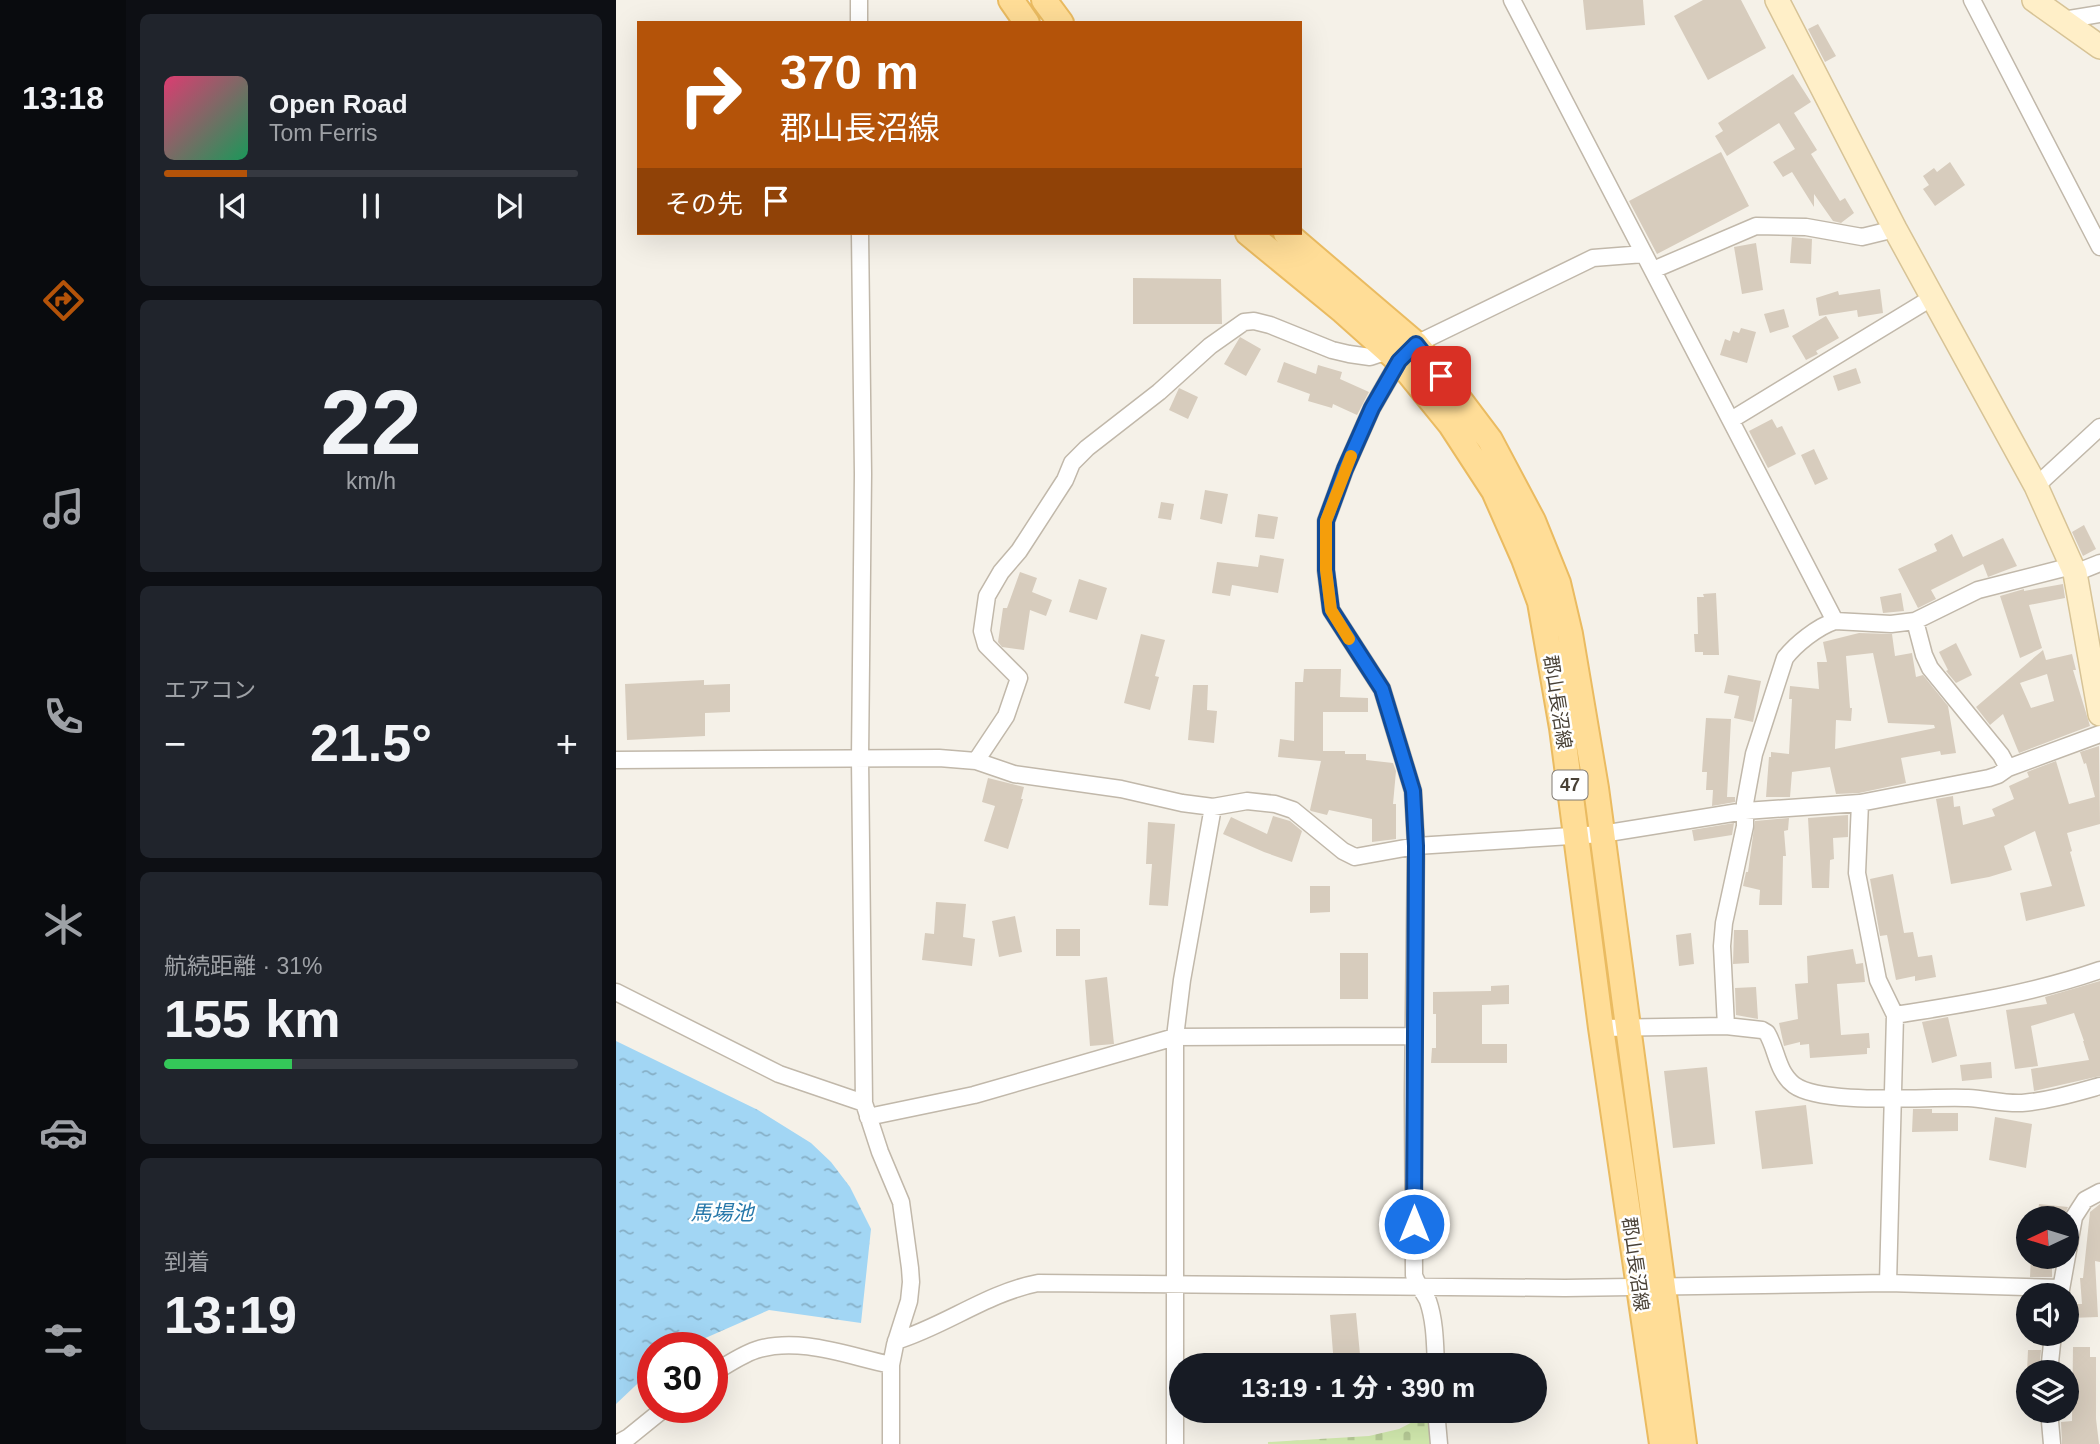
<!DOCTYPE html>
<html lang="ja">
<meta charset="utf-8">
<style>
:root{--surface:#171b24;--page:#20242c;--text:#f1f3f6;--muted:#9ea1a6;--line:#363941;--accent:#b45309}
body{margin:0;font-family:Helvetica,"Noto Sans JP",sans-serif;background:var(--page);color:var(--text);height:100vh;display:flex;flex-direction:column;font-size:26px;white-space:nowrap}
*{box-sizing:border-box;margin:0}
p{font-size:23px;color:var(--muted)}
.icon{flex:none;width:38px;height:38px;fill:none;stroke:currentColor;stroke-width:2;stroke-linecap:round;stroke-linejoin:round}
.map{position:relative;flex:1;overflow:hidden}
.panel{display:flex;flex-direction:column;gap:14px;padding:14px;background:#0d0f14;width:490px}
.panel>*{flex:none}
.hud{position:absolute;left:21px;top:21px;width:665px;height:214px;border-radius:0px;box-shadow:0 7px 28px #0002;background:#b45309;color:#fff;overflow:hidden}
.needle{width:46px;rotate:266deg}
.controls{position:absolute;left:1400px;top:1206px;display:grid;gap:14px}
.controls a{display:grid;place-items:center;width:63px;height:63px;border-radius:50%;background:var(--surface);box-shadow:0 7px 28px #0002;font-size:35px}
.speed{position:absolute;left:21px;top:1332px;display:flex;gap:14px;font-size:35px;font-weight:700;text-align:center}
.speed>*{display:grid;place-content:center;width:91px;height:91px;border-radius:50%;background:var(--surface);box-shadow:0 7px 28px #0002;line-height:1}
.speed .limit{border:10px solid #d22;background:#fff;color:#111}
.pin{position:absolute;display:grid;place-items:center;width:60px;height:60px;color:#fff;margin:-30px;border-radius:14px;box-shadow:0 4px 10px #0006}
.me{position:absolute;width:77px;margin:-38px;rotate:0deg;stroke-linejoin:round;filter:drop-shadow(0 0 5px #0008)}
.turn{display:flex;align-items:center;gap:24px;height:147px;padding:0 28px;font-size:32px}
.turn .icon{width:91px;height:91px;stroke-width:2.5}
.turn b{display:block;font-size:49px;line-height:60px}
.then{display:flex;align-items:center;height:66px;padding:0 28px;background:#0003;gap:14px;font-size:26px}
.big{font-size:52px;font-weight:700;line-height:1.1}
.panel .tile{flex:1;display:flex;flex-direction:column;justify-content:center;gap:10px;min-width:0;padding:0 24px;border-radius:10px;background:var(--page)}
.panel .dial{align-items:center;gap:0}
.dial b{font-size:91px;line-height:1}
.song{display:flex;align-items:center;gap:21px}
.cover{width:84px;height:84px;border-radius:10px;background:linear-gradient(135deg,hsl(340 70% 55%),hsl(150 70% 35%))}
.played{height:7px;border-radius:4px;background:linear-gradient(90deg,var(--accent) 20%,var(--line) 20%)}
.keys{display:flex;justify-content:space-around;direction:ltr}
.heat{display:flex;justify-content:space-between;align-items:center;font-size:38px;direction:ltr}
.charge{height:10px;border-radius:5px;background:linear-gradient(90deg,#34c759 31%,var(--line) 0)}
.trip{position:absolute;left:553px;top:1353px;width:378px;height:70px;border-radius:35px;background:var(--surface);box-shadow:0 7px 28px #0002;font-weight:700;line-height:70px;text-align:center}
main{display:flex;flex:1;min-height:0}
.tab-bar{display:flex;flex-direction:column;width:126px;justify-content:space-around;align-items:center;background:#090b0e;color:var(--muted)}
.tab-bar .icon{width:49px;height:49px}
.tab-bar .on{color:var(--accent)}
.tab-bar b{font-size:32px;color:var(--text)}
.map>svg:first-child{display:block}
.cemetery{fill:url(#cemetery-stones)}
.water{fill:url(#water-ripples)}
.building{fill:#d7ccbd;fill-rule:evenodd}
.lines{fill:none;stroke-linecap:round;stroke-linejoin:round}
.street-casing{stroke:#c1b8aa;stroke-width:19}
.secondary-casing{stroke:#d7c396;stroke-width:26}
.primary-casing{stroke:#eabb61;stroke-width:28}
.street{stroke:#fff;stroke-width:16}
.secondary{stroke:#ffefc8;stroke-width:23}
.primary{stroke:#ffdd97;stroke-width:24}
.route-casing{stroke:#114b97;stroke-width:18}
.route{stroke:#1a73e8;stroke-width:12}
.slow{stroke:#f59e0b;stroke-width:12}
.labels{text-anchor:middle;stroke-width:5;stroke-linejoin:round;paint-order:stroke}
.shield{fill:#fff;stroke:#807a72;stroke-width:2}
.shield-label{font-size:18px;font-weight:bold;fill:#494136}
.street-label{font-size:19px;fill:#494136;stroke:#fff}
.water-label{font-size:21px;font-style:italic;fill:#2778aa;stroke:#fff}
</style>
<main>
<nav class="tab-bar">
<b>13:18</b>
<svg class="icon on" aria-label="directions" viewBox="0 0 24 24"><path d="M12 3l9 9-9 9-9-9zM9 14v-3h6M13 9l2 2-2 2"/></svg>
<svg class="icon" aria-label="music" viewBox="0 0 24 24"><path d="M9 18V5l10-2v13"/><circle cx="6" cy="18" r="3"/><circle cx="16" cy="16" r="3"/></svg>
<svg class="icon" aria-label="phone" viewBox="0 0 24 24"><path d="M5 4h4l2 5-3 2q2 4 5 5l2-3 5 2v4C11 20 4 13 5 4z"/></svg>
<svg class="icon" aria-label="climate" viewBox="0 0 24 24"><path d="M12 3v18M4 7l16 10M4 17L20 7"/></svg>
<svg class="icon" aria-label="car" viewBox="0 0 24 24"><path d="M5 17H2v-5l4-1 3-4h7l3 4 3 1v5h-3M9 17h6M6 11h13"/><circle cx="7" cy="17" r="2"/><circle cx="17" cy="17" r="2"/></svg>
<svg class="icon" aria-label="filters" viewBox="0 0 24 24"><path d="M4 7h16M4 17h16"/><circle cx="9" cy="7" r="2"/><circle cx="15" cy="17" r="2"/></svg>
</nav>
<section class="panel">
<div class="tile">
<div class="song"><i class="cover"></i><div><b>Open Road</b><p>Tom Ferris</p></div></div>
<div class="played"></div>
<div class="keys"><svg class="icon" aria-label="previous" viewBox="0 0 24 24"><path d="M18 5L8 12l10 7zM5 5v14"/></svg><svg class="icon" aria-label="pause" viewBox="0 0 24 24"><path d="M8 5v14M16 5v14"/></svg><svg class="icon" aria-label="next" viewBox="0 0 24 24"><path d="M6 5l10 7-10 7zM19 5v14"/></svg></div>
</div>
<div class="tile dial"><b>22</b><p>km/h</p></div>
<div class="tile"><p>エアコン</p>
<div class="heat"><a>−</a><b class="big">21.5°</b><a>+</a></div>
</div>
<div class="tile"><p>航続距離 · 31%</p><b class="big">155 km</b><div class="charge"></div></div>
<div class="tile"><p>到着</p><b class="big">13:19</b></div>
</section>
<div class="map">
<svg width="1484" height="1444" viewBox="0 0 1484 1444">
<defs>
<pattern id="cemetery-stones" width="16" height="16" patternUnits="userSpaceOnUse" patternTransform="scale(1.75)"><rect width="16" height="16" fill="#d3ebaf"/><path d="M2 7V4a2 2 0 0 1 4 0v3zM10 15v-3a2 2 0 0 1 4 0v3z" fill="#b7cb97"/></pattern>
<pattern id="water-ripples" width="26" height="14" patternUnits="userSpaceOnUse" patternTransform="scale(1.75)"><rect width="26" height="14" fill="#a2d6f4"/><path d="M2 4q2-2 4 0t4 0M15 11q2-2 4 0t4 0" fill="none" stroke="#86afc6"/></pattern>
</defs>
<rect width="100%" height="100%" fill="#f5f1e8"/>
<!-- cemetery -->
<path class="cemetery" d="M818 1411 820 1444H652V1442L753 1436 783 1429Z"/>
<!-- water -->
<path class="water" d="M0 1041 142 1110 195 1143 215 1162 234 1187 255 1229 245 1323 153 1310 69 1347 37 1348V1369L0 1404Z"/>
<!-- building -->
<path class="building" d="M967 0H1027L1029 25 970 30Z
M1087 0H1125L1150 48 1092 80 1058 16Z
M1202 24 1220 56 1209 62 1192 29Z
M1177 74 1195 102 1178 113 1201 150 1195 154 1224 201 1229 198 1238 213 1225 223 1217 221 1198 194V207L1176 172 1167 177 1157 162 1179 149 1163 123 1111 156 1099 136 1107 131 1102 123Z
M1105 152 1133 206 1041 254 1013 201Z
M1334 162 1349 185 1319 206 1307 189 1313 185 1307 176 1318 168 1321 172Z
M1176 237 1196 239 1195 264 1174 263Z
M1140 243 1147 290 1126 294 1118 247Z
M517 278 605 279 606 324H517Z
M1264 289 1267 313 1242 317 1241 310 1203 316 1200 298 1222 291 1223 295Z
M1168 309 1173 327 1154 333 1148 314Z
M1210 316 1223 338 1200 351 1202 354 1190 360 1176 336Z
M1125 328 1140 332 1131 363 1104 355 1109 339 1114 341 1117 331 1123 333Z
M624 337 645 349 630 376 608 364Z
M668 362 700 374 702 365 726 372 724 379 753 392 741 415 717 404 716 408 692 401 694 394 661 382Z
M1240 368 1245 383 1222 391 1217 376Z
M563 388 582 397 572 419 553 410Z
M1156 419 1161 428 1166 426 1180 454 1152 468 1133 431Z
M1198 449 1212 479 1199 485 1185 455Z
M589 490 612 494 606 524 584 519Z
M545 502 558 504 555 520 542 518Z
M642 514 662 517 658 539 639 537Z
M1468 525 1480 549 1467 556 1456 532Z
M1336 534 1347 557 1387 538 1401 566 1372 577 1367 564 1315 590 1320 599 1302 608 1282 569 1321 551 1318 544Z
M644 555 668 559 662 593 616 585 614 596 596 593 601 562 642 567Z
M404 572 421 578 416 592 436 600 430 616 414 610 408 650 386 647 382 642 387 608H391Z
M463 579 491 588 481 620 453 612Z
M1447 584 1449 598 1413 605 1426 648 1404 658 1384 596 1408 589V591Z
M1100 593 1103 655H1087V652H1079L1078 634H1082L1081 597H1088L1087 594Z
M1285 593 1288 611 1267 613 1264 597Z
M1243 633 1276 634 1279 656 1296 653 1300 677 1307 675 1332 706 1340 753 1325 755 1324 751 1285 758 1290 783 1243 793 1220 794 1214 767 1176 772 1174 797H1150L1153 757H1155V752L1173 754 1176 699H1173L1174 686 1203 689 1201 662H1211L1207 642ZM1257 653 1272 723 1318 725 1319 728 1219 749 1220 720 1235 721 1236 708H1234L1230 656Z
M525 634 549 640 539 676 543 677 534 710 508 703Z
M1340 643 1356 675 1340 683 1330 671 1332 670 1323 652Z
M1427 650 1430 660 1456 654 1460 670H1457L1474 726 1403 753 1387 714 1374 725 1360 707ZM1431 674 1438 701 1415 708 1404 683Z
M688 669H725L724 697 752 698V712H707V755V751H729V754H750V760L777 763 780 771 777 804H780V839L756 842V819L713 810 711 815 695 811 694 810 705 761 662 757 664 739 678 741 679 682H687Z
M1112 675 1145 681 1137 722 1118 718 1123 696 1108 693Z
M88 680V685L114 684V712L89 713V736L11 740 9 684Z
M577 685H592L591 710 601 711 598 743 572 740Z
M1090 718 1115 719 1111 797H1119V802L1096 806 1097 790H1090L1091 772H1086Z
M1483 746 1484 824 1451 833 1456 851 1454 852 1469 906 1410 921 1404 893 1436 886 1419 831 1388 846 1396 870 1373 877 1335 884 1320 799 1337 796 1338 807 1344 806 1347 825 1379 816 1376 809 1398 799 1393 786 1413 777 1411 772 1440 761 1453 804 1479 797 1470 763 1468 764 1464 752Z
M372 778 408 787 405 799H407L392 849 368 841 379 806 366 802Z
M1232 815V837L1217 838 1218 859 1214 860 1213 888H1196L1192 818Z
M657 816 674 821 686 831 676 862 648 852 607 834 615 817 651 834Z
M1173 818 1172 830 1168 831 1170 856H1167L1166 905H1143L1144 890 1127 886 1130 872H1132L1139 821Z
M532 822 559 824 552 906 533 905 536 864H530Z
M1118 823 1116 835 1078 841 1076 830Z
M1277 874 1288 933 1297 932 1302 957 1316 955 1320 977 1299 981V976L1280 980 1271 935 1264 936 1254 879Z
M694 886H714V912L694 913Z
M320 902 350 904 347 937 359 939 356 966 306 960 309 933 318 934Z
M399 916 406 952 383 957 376 921Z
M440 929H464V956H440Z
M1118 930H1132L1133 963 1117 964Z
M1075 933 1078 964 1063 966 1060 935Z
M1237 949 1240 964 1247 963 1249 982 1221 984 1225 1035 1253 1033 1254 1048H1251V1054L1194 1058 1193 1044 1184 1045V1042L1168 1046 1163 1023 1182 1019 1179 984 1192 983 1191 956Z
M724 953H752V999H724Z
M491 977 498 1044 474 1046 469 980Z
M1484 981V1076L1418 1091 1415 1069 1473 1060 1467 1041H1468L1458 1013 1415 1026 1422 1066 1399 1069 1390 1010 1431 1004 1429 997Z
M893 985V1004L866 1005V1044H891V1063H815L816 1048H820V1014H817V992L875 991V986Z
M1140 987 1142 1019 1120 1015 1119 988Z
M1332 1017 1341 1056 1316 1063 1306 1022Z
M1375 1062 1376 1078 1346 1081 1344 1065Z
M1091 1067 1099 1144 1057 1148 1048 1071Z
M1190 1105 1197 1164 1146 1169 1139 1111Z
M1297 1109H1316V1113H1342V1131L1296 1132Z
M1379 1117 1416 1124 1410 1168 1373 1160Z
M1423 1204 1452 1207 1447 1218H1421Z
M1484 1204V1262L1479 1261 1482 1317 1454 1318 1453 1304H1466L1464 1278H1467L1474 1212Z
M1415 1256H1430V1265H1436V1277H1414Z
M740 1313 745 1365H718L714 1315Z
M1457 1347H1474V1357H1480V1419L1483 1444H1446L1445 1422 1456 1421Z
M1412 1350H1425L1423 1372H1411Z"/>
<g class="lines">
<defs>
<path id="street" d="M243 0V23
M896 0 1219 621
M1356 0 1484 247
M1447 20 1484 14
M244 233 247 474 244 759 248 1103 264 1152 285 1202 294 1268 295 1282 293 1301 279 1345 275 1365V1444
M1037 270 1140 226 1190 227 1246 237 1279 229
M1115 420 1317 297
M1420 486 1484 427
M1456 566 1362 590 1299 621 1275 624 1219 621C1201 627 1180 644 1169 658L1138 754 1129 803V826L1108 923 1106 946 1110 1026 1146 1030 1151 1033C1161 1050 1161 1072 1178 1085 1207 1106 1314 1096 1352 1098 1370 1099 1388 1104 1406 1103 1432 1101 1459 1093 1484 1086
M1459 573 1484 563
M1299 621 1308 655 1314 668 1385 755 1392 768
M0 760 323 758 360 761 398 774 505 789 566 803 597 807 631 801 659 804 677 810 727 851 739 857 800 846 986 834 1129 811 1244 803 1373 778 1382 775 1392 768 1484 734
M360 761 390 716 403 678 370 645 366 631 371 596 385 572 403 551 449 480 456 463 471 448 543 392 594 346 628 322 638 321 654 325 716 350 733 354 754 357 772 351
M1244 803 1241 873 1262 980 1279 1015 1272 1283
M0 992 163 1074 248 1103
M1279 1015C1349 1004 1418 993 1484 970
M985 1028 1110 1026
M252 1117 358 1095 559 1037 797 1036
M1444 1295 1458 1217 1469 1200 1484 1192
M280 1341C329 1326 371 1293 422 1283L949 1288 1272 1283 1445 1288
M820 1365C819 1344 819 1321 812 1301 808 1292 801 1285 798 1275L797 1096 800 846 797 791 766 689 715 610 710 571V521L729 469 756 408 783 361 800 344 977 258 1028 254
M1433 1372 1437 1334
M96 1374C109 1366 125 1355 140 1350 183 1336 232 1356 275 1365
M820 1410 823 1444
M1433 1410 1436 1444
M0 1444 13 1437 50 1407
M559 1444V1037L566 980 597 807"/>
<path id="secondary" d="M1161 0 1279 229 1420 486 1459 573 1484 714
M1418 0 1484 47"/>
<path id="primary" d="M395 0 411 23
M428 0 445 23
M632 233 727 311 783 361 835 425 878 491 908 559 924 602 946 728 985 1028 1046 1444
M670 233 800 344 825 375 874 440 917 521 942 583 954 634 980 788 1068 1444"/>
</defs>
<!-- street casing -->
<use href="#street" class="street-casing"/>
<!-- secondary casing -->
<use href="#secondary" class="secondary-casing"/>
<!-- primary casing -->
<use href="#primary" class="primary-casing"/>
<!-- street -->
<use href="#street" class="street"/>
<!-- secondary -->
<use href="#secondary" class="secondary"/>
<!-- primary -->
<use href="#primary" class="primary"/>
</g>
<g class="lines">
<defs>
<path id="route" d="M798 1224 800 846 797 791 766 689 715 610 710 570V521L729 469 756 408 783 361 800 344 825 376"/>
</defs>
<!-- route casing -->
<use href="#route" class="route-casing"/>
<!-- route -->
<use href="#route" class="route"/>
<!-- slow -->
<path class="slow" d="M733 639 715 610 710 570V521L735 456"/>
</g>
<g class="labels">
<!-- shield labels -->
<rect class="shield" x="936.5" y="770.5" width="35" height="29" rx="5"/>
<g class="shield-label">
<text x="954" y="791">47</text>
</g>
<!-- street labels -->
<g class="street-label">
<text transform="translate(942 702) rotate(81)" y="7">郡山長沼線</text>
<text transform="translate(1020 1264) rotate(82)" y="7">郡山長沼線</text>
</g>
<!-- water labels -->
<g class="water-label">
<text x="106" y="1220">馬場池</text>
</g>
</g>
</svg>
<div class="controls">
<a><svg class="needle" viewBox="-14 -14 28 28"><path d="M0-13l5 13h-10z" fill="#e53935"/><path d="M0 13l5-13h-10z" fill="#9ea1a6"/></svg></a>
<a><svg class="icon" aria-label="sound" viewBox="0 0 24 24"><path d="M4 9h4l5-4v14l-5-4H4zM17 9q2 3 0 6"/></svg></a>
<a><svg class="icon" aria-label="layers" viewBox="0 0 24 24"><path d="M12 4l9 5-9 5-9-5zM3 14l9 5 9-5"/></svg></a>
</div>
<div class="speed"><div class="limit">30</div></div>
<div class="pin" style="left:825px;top:376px;background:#d93025"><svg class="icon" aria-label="arrive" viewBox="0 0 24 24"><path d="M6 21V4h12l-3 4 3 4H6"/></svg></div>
<svg class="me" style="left:798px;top:1224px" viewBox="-20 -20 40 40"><circle r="17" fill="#1a73e8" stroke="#fff" stroke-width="3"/><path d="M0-11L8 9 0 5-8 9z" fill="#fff"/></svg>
<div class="trip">13:19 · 1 分 · 390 m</div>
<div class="hud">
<div class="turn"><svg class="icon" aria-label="right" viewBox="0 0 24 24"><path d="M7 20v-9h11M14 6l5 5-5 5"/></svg><div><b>370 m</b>郡山長沼線</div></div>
<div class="then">その先<svg class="icon" aria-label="arrive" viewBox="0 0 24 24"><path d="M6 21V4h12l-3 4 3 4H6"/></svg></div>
</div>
</div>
</main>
